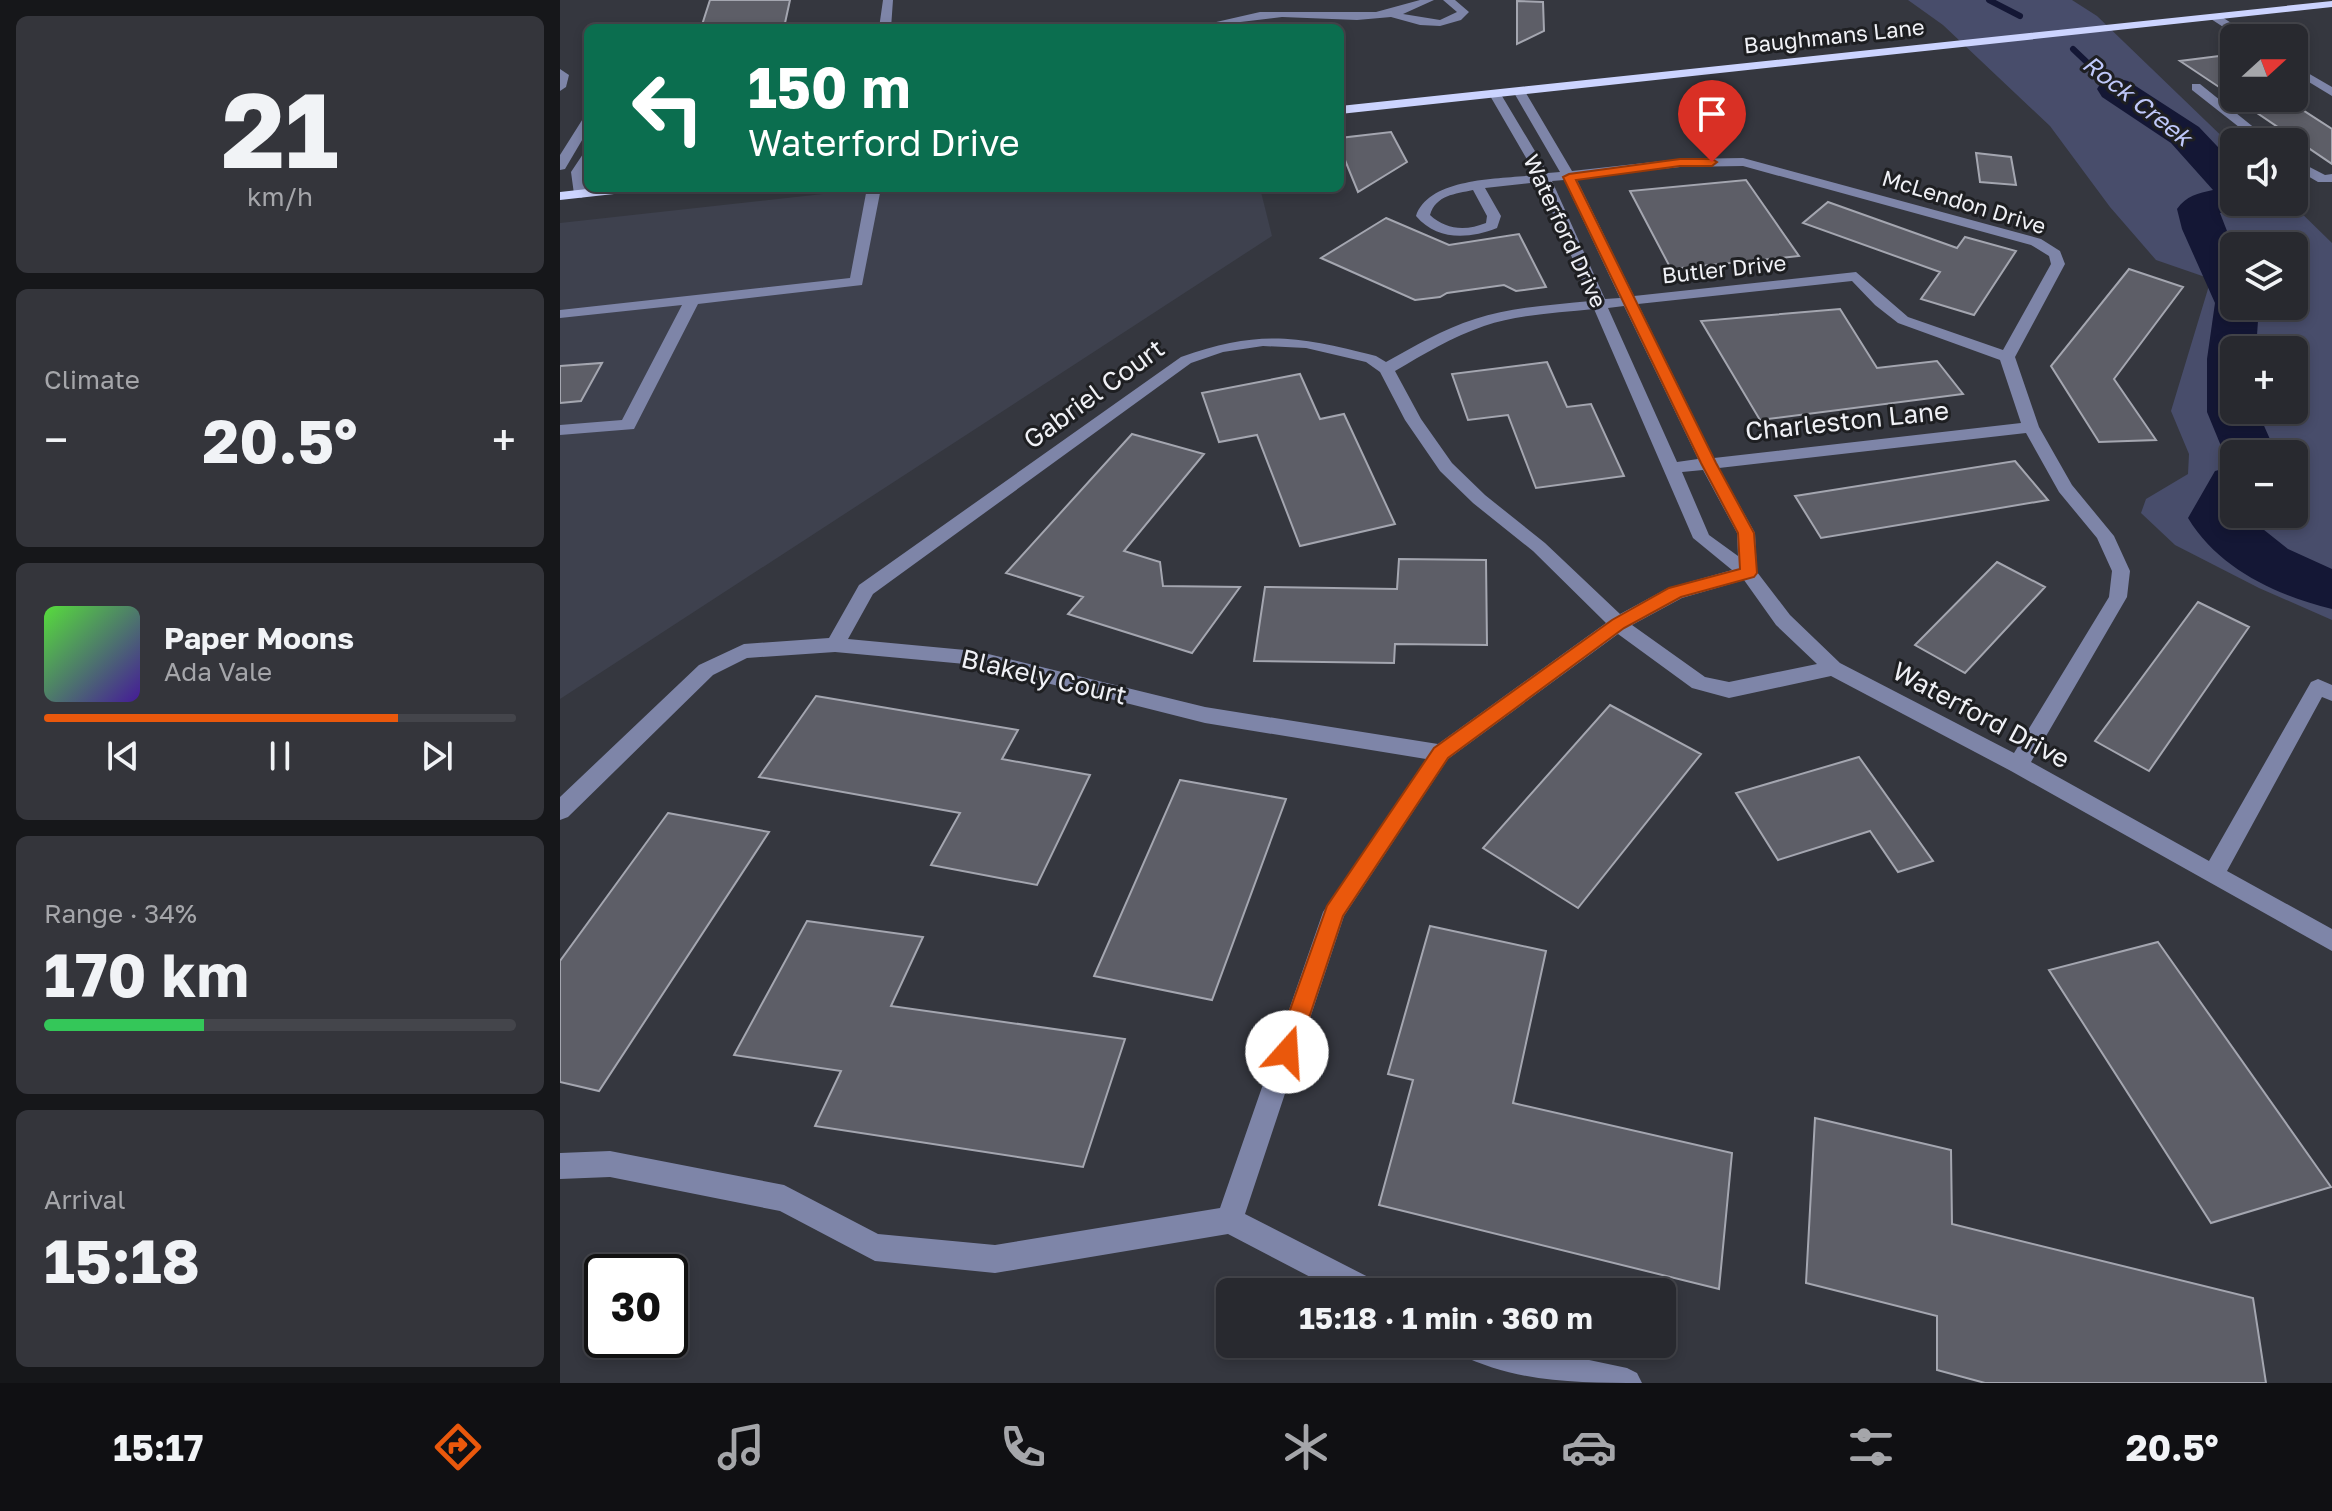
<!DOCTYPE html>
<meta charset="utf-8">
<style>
:root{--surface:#28292f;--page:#34353b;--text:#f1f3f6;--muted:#a5a6aa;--line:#44454b;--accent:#ea580c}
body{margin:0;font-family:"Golos Text",sans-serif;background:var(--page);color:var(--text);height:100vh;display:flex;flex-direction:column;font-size:30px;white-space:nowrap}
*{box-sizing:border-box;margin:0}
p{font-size:26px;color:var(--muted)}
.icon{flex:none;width:44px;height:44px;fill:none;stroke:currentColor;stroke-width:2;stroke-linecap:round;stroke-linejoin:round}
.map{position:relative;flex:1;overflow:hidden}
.details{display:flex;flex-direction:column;gap:16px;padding:16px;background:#16171a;width:560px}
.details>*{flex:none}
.top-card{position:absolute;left:24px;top:24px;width:760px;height:168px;border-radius:12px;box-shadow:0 4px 12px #0003,0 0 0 2px var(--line);background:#0b6e4f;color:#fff;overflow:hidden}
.needle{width:52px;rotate:69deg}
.buttons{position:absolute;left:1660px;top:24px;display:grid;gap:16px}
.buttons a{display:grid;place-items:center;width:88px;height:88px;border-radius:12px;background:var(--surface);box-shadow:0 4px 12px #0003,0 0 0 2px var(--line);font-size:40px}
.speed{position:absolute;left:24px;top:1254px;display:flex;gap:16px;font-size:40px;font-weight:700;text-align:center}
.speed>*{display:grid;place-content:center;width:104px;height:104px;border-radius:50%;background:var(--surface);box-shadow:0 4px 12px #0003,0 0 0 2px var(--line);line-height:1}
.speed .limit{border:4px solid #111;border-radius:12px;background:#fff;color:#111}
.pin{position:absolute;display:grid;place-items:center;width:68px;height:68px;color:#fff;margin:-82px -34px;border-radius:50% 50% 50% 0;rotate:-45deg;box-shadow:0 0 8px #0007}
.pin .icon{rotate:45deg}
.me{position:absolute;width:88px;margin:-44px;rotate:19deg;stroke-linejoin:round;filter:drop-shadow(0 0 6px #0008)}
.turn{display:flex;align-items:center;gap:28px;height:168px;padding:0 32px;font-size:36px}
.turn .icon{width:104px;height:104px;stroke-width:2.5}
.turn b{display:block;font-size:56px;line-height:68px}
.big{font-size:60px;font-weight:700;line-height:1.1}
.details .widget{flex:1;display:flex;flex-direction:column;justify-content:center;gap:12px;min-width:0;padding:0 28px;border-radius:12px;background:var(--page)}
.details .dial{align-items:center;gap:0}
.dial b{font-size:104px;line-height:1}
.song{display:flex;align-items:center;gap:24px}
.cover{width:96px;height:96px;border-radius:12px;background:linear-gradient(135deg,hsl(110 70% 55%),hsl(260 70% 35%))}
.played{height:8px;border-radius:4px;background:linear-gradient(90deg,var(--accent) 75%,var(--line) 75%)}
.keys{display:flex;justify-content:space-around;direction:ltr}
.heat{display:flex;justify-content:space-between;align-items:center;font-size:44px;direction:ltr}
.charge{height:12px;border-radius:6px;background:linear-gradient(90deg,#34c759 34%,var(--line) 0)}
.trip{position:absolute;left:656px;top:1278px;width:460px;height:80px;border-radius:12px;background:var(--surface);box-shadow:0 4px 12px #0003,0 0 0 2px var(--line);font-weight:700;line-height:80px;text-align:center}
.tab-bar{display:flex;height:128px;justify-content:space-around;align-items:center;background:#101013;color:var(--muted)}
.tab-bar .icon{width:56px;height:56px}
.tab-bar .current{color:var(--accent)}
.tab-bar b{font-size:36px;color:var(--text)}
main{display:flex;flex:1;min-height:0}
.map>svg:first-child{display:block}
.built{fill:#3e414e}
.green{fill:#484d6b;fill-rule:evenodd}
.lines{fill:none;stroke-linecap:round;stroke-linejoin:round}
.stream{stroke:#141735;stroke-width:6}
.river{fill:#141735;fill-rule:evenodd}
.building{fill:#5d5e67;stroke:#a4a6b0;stroke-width:2}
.minor{fill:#7e85a8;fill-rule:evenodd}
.major{fill:#ccd4ff;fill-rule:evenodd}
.route{fill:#ea580c;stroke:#983908;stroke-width:2}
.labels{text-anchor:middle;stroke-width:6;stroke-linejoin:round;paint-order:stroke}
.far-street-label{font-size:22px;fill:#f0f1f6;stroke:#1e1f22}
.far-water-label{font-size:24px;font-style:italic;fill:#bfc8fa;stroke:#1e1f22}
.street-label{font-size:26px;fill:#f0f1f6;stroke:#1e1f22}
</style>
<main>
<section class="details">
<div class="widget dial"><b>21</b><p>km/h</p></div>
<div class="widget"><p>Climate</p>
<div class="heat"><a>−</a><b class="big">20.5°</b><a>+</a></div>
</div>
<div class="widget">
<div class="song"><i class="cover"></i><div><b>Paper Moons</b><p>Ada Vale</p></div></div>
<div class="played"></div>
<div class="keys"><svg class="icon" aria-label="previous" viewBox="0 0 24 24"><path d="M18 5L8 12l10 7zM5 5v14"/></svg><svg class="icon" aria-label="pause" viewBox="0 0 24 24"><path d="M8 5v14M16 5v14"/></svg><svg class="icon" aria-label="next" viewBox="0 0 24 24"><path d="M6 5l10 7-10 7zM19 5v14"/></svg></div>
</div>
<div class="widget"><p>Range · 34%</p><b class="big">170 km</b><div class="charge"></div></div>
<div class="widget"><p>Arrival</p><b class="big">15:18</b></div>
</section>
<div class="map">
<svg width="1772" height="1383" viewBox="0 0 1772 1383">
<rect width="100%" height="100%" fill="#35373f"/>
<!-- built -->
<path class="built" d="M317 188H700L712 236 0 699V223Z"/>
<!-- green -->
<path class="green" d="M1348 0H1512L1537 16 1674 148V202H1730L1772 243V620L1699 588 1615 545 1581 513 1586 499 1628 474 1629 454 1611 411 1651 279 1596 260 1550 207 1490 126 1383 25ZM1674 246H1734V306H1674ZM1674 350H1734V410H1674ZM1674 454H1734V514H1674Z"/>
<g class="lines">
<!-- stream -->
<path class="stream" d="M1429 0 1460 16
M1513 49 1555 89"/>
<!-- river -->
<path class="river" d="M1555 78 1568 81 1639 127 1674 164V202H1692L1689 207 1660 213 1674 249V306H1699L1696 350H1674V410H1697L1713 446 1710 454H1674V514H1684L1728 549 1772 569V609C1716 595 1659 569 1628 518L1655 471 1670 467 1658 454 1661 446 1647 412V359L1655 303 1622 229 1617 209C1626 196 1638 193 1653 190L1611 143 1542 97 1537 89 1542 81Z"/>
</g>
<!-- building -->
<path class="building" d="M150 0H230L225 23 216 27 141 28Z
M957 1 983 2 984 31 957 44Z
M1659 56 1674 66V97L1620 61Z
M1675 98H1724L1772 129V164Z
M831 132 847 162 798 192 780 148V138Z
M1416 153 1451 157 1456 185 1420 182Z
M1186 180 1239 256 1111 269 1070 191Z
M1268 202 1397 248 1405 237 1456 251 1414 315 1361 299 1380 272 1243 223Z
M826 218 889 245 959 234 986 287 956 291 944 285 887 293 880 297 855 300 761 258Z
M1569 269 1623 287 1554 379 1596 440 1539 442 1491 366Z
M1280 309 1317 368 1377 361 1403 394 1200 420 1141 321Z
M987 362 1007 407 1031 404 1064 476 976 488 948 415 908 420 892 374Z
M42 363 21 401 0 403V366Z
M740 374 760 419 784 414 835 524 740 546 697 435 659 442 642 393Z
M572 434 644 454 564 551 600 562 603 586 680 587 632 653 508 614 523 597 446 573Z
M1455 461 1488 500 1261 538 1235 496Z
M839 559 926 560 927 645 835 644 834 663 694 661 705 587 837 589Z
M1437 562 1485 587 1405 673 1355 645Z
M1638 602 1689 627 1589 771 1535 741Z
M256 696 458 730 442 759 530 775 477 885 371 865 400 813 199 777Z
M1050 705 1141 754 1018 908 923 848Z
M1299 757 1373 861 1338 872 1310 831 1218 860 1176 793Z
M620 780 726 799 652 1000 534 976Z
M108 813 209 832 39 1091 0 1082V961Z
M247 921 363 937 331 1006 565 1039 523 1167 255 1126 281 1071 174 1055Z
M870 926 986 951 953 1103 1172 1153 1159 1289 819 1205 853 1080 828 1074Z
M1598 942 1771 1187 1651 1223 1489 970Z
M1255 1118 1391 1150 1392 1224 1693 1298 1706 1383H1425L1377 1370V1316L1246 1283Z"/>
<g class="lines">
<!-- minor -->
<path class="minor" d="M323 0H333L331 28H319Z
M860 0H874L843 14 880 20 897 12 883 0H895L909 12 901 20 880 26 860 25 831 17 797 20 722 17 630 28 700 12H816Z
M1651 15H1659L1694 38H1680L1651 19Z
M1734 65 1772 87V96L1734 73Z
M0 69 9 75 6 87 0 91Z
M1632 84H1640L1712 142H1698L1632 90Z
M955 88H963L1012 171 1120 159 1183 158 1481 239 1500 251 1505 264 1455 357 1479 427 1512 485 1554 536 1570 571 1567 597 1471 762 1649 861 1751 682 1758 679 1772 685V701L1762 697 1667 871 1772 929V951L1451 771 1271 676 1169 698 1132 688 1058 634 888 759 784 916 685 1214 818 1282 822 1292H779L668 1234 435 1273 315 1261 220 1211 50 1177 0 1179V1153L50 1151 224 1185 318 1234 435 1245 660 1208 763 912 866 759 645 723 416 665 275 652 187 658 153 675 8 817 0 820V797L139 665 184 644 269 638 299 585 621 357C699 329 738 336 816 356L826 362C855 346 883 329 915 319 952 307 992 305 1031 301L979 182 925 188 941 216 937 228C909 239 877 241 856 216 869 177 940 179 976 175L929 94 931 91H939L988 173 1000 172 953 91ZM1183 166 1471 245 1489 256 1491 264 1443 350 1348 317 1296 272 1074 296 1016 178 1120 167ZM1004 180 1060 298 1045 299 992 181ZM913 190 927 216 926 223C906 231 886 230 870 215 876 195 895 194 913 190ZM1292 281 1315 305 1338 323 1440 360 1461 423 1154 458 1078 304ZM1064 306 1138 459 1117 462 1048 308ZM1034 309 1133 538 1172 570 1108 588 1060 614 985 543 925 495 892 463 861 419 835 371C864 354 892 337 924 326 959 314 998 313 1034 309ZM703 346 746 348 806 362 820 372 845 420 880 471 913 503 973 551 1046 623 878 744 645 707 416 651 288 639 313 594 631 363 663 352ZM1466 433 1499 492 1537 538 1552 571 1549 597 1454 753 1280 663 1230 615 1197 572 1195 533 1159 468ZM1143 470 1177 533 1178 556 1149 535 1122 472ZM1184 580 1216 625 1257 664 1169 682 1145 677 1072 625 1122 598Z
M28 116V130L5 169 0 170V155L24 117Z
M28 153V167L25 172 28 194 21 198 14 194 11 172 23 154Z
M1734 159 1765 175 1772 174V182H1758L1734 168Z
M307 188H321L302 285 138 304 74 429 0 435V425L62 420 122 305 0 318V310L290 278Z
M895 1344H953L1067 1368 1077 1373 1082 1383C1019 1383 957 1383 899 1354Z"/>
<!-- major -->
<path class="major" d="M1772 1V7L780 114V106Z
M36 188H79L72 192 0 200V192Z"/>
</g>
<!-- route -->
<path class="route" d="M1120 159H1152L1157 162 1152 166H1120L1016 180 1156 463 1194 533 1197 573 1194 577 1121 597 1064 628 888 758 783 916 735 1060 727 1063 719 1060 715 1052 767 906 874 748 1052 620 1109 588 1180 569 1178 533 1141 463 1003 177 1009 174Z"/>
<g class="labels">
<!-- far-street labels -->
<g class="far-street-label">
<text transform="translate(1274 36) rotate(-6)" y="8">Baughmans Lane</text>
<text transform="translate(1404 202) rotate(17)" y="8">McLendon Drive</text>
<text transform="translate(1005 231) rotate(65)" y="8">Waterford Drive</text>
<text transform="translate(1164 269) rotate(-6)" y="8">Butler Drive</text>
</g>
<!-- far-water labels -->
<g class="far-water-label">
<text transform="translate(1577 101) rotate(38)" y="8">Rock Creek</text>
</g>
<!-- street labels -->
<g class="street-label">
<text transform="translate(534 394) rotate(-36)" y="9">Gabriel Court</text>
<text transform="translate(1287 421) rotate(-6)" y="9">Charleston Lane</text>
<text transform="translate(484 677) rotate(13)" y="9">Blakely Court</text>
<text transform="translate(1421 715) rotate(28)" y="9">Waterford Drive</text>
</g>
</g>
</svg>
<div class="buttons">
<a><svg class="needle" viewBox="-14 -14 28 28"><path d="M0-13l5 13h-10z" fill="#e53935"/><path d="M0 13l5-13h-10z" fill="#a5a6aa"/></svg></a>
<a><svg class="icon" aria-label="sound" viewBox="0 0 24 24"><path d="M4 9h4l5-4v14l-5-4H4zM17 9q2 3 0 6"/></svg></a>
<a><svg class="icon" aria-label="layers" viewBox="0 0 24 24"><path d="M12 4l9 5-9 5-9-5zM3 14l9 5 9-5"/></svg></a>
<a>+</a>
<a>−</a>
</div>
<div class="speed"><div class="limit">30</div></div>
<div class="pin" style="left:1152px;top:162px;background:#d93025"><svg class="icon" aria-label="arrive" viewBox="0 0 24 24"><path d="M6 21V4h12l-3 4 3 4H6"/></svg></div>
<svg class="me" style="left:727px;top:1052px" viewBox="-20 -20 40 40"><circle r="19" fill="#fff"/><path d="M0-13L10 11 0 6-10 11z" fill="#ea580c"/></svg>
<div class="trip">15:18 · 1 min · 360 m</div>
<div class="top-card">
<div class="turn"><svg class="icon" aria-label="left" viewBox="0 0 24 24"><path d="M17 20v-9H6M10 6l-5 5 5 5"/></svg><div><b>150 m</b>Waterford Drive</div></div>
</div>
</div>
</main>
<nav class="tab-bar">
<b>15:17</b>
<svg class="icon current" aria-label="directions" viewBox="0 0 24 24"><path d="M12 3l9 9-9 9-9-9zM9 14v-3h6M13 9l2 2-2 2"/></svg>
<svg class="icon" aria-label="music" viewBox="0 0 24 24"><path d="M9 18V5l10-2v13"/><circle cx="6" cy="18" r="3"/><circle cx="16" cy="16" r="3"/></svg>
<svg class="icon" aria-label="phone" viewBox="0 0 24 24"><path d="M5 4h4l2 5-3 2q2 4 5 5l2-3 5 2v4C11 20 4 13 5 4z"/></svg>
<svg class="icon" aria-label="climate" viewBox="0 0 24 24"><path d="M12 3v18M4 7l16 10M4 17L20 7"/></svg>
<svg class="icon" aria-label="car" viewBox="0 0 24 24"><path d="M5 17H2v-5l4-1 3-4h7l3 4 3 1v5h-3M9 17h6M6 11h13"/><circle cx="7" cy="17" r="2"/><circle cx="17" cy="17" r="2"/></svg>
<svg class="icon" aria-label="filters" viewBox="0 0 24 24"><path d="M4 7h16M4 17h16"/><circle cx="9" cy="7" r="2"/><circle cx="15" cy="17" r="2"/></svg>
<b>20.5°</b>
</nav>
